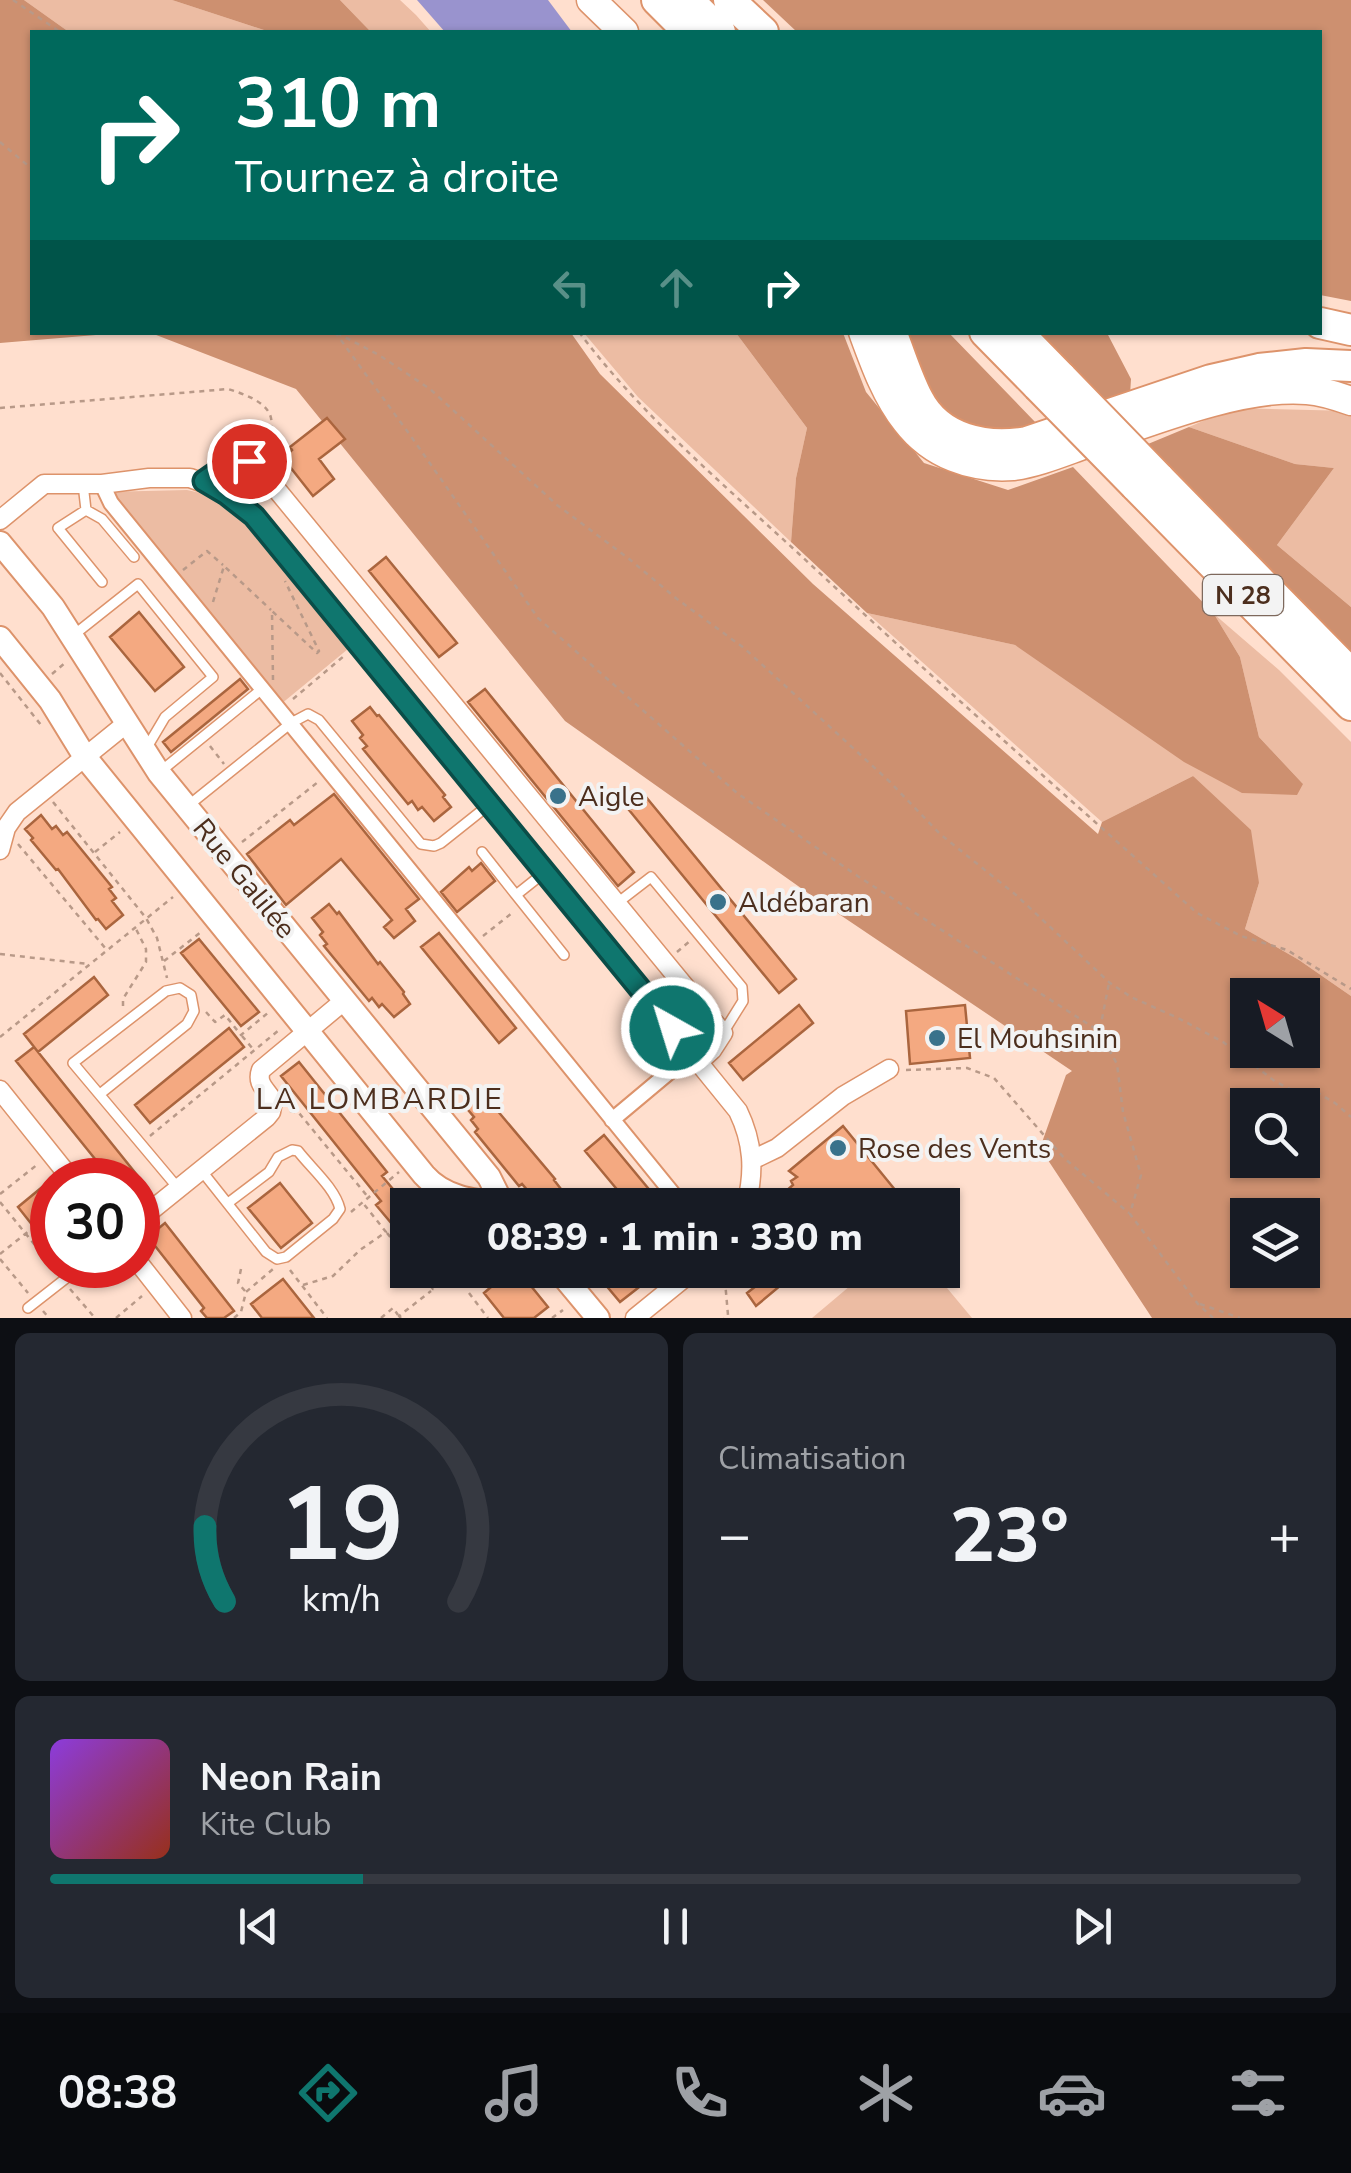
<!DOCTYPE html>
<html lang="fr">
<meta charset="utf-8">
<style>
:root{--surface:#171b24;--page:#242831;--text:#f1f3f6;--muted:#9ea1a6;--line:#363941;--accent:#0f766e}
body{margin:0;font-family:"Nunito Sans",sans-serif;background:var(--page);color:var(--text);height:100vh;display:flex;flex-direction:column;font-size:38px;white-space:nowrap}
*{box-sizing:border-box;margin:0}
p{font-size:32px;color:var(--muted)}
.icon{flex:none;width:55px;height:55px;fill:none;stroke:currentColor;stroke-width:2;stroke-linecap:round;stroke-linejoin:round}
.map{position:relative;height:1318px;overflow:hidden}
.sheet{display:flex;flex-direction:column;gap:15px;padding:15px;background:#0d0f14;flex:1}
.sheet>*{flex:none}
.hud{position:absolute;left:30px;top:30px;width:1292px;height:305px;border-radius:0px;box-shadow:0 2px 8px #0004;background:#00695c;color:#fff;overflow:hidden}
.needle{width:65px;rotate:323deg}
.fabs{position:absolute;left:1230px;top:978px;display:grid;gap:20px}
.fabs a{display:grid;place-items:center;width:90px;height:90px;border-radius:0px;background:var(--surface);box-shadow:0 2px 8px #0004;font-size:50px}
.speed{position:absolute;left:30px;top:1158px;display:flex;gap:20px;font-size:50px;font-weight:700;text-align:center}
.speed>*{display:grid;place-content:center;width:130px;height:130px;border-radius:50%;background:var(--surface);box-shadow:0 2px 8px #0004;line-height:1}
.speed .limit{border:15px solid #d22;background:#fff;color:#111}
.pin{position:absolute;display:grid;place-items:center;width:85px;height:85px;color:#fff;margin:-42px;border:5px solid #fff;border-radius:50%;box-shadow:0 2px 10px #0007}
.me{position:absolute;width:110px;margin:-55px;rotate:321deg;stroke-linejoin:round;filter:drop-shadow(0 0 8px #0008)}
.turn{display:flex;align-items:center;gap:35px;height:210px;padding:0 40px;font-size:45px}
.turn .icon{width:130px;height:130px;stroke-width:2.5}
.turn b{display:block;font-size:70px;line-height:85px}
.lanes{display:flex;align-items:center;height:95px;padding:0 40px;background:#0003;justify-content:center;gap:50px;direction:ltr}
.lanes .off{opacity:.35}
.big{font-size:75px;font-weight:800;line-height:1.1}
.sheet .tile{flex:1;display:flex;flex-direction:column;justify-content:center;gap:15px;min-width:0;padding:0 35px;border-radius:15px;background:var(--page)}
.sheet .dial{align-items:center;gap:0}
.dial svg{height:260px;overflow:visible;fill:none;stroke:var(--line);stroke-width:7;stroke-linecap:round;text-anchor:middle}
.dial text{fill:var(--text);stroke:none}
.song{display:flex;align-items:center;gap:30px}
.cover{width:120px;height:120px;border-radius:15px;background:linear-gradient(135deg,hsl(270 70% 55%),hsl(10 70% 35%))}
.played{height:10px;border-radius:5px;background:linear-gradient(90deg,var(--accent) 25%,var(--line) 25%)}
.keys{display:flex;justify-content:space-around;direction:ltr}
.heat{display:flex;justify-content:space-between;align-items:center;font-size:55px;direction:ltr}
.sheet .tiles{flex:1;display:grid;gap:15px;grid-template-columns:1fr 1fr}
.tile:last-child{grid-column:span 2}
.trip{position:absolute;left:390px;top:1188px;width:570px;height:100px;border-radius:0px;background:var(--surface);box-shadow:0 2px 8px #0004;font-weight:800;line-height:100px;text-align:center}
.tab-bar{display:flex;height:160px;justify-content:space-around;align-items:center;background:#090b0e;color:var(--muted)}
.tab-bar .icon{width:70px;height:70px}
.tab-bar .active{color:var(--accent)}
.tab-bar b{font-size:45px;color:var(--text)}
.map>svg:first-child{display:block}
.green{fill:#ecbca3}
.forest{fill:#cd9070;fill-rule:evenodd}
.water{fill:#9993ce}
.building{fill:#f4a981;stroke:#aa653e;stroke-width:2.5}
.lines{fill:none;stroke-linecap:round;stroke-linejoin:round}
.service-casing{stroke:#dd936b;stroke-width:12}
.pedestrian-casing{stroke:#dd936b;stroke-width:18}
.minor-casing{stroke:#dd936b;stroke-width:21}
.tertiary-casing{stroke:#dd936b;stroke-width:26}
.secondary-casing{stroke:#dd936b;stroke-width:31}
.trunk-casing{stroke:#dd936b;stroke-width:34}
.path{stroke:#b89988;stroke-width:2.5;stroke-dasharray:5 5;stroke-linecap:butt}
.service{stroke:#fff;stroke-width:9}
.pedestrian{stroke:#fff;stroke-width:14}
.minor{stroke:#fff;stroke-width:18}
.tertiary{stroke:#fff;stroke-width:22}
.secondary{stroke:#fff;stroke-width:28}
.trunk{stroke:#fff;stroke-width:30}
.trunk-bridge-casing{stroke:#dd936b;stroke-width:34;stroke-linecap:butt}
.trunk-bridge{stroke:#fff;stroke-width:30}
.route-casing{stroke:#0a4d48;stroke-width:25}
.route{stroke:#0f766e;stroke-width:18}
.poi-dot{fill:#39728b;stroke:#f3f3f3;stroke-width:4}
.labels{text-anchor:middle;stroke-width:8;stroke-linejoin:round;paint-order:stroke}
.shield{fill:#f3f3f3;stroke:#7e695d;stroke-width:2.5}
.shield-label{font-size:25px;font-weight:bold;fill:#4c2e1d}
.poi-label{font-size:28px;fill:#4c2e1d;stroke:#f3f3f3;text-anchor:start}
.street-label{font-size:28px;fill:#4c2e1d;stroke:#f3f3f3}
.neighbourhood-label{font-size:30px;letter-spacing:2.5px;fill:#4c2e1d;stroke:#f3f3f3}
</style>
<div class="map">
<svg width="1351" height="1318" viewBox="0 0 1351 1318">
<rect width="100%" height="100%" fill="#ffdfce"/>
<!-- green -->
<path class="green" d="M24 0H172L270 32H69Z
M340 0H400L416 15 431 32H371Z
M584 333H736L807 428 796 478 791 542 638 397Z
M1233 408 1351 411V607L1277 545 1334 468 1295 464 1189 427Z
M187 490 205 494 239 514 348 649 275 709 102 500 103 492Z
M867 613 1015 645 1303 784 1259 737 1240 657 1214 614 1279 670 1351 742V996L1299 960 1245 929 1259 883 1193 776 1102 822Z
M869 1270H932L972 1318H812Z"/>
<!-- forest -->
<path class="forest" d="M0 0H24L69 32H32V332L120 333 0 343Z
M172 0H340L371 32H270Z
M763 0H1351V301L1320 295V32H797Z
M151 333H571L600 374 813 584 1098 834 1102 822 1193 776 1251 830 1259 883 1245 929 1299 960 1351 996V1318H1152L1040 1148 1066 1075 1072 1071 815 898 565 721 296 389ZM1248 995H1302V1050H1248ZM1248 1105H1302V1160H1248ZM1248 1215H1302V1270H1248Z
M736 333H843L866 392 924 463 1008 490 1073 467 1214 614 1240 657 1259 737 1303 784 1297 795 1242 793 1184 762 1015 645 867 613 791 542 796 478 807 428Z
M898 333H949L1037 424 1014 431 982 433 937 410Z
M1029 333H1107L1131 379 1130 395 1115 400 1093 398Z
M1189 427 1295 464 1334 468 1277 545 1351 607V653L1249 555 1148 444Z"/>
<!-- water -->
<path class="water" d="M417 0H548L572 32H445Z"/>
<!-- building -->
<path class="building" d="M327 418 345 439 319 459 334 479 313 496 283 458 292 450 290 447Z
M386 557 457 643 439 657 369 571Z
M139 612 184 667 155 691 110 637Z
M240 679 248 689 171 752 163 742Z
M485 689 634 872 618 886 468 702Z
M370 707 377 716 379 715 445 795 443 797 451 807 434 821 422 807 418 810 412 801 408 804 363 749 367 746 360 738 363 735 352 721Z
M334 794 419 899 406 909 415 921 394 938 384 927 392 920 341 859 286 905 247 854 290 820 294 825Z
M646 797 796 979 779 993 629 810Z
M41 815 52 829 56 826 63 835 67 832 112 887 109 889 116 898 112 901 123 915 106 929 98 919 96 920 58 869 56 870 31 840 33 838 25 829Z
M481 863 495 881 457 912 441 892 469 867 472 871Z
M329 904 337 914 339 912 378 964 380 962 404 992 403 994 410 1004 394 1017 382 1004 379 1007 372 998 369 1001 324 946 327 944 320 935 323 932 312 918Z
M439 933 516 1028 499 1043 421 947Z
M199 939 259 1012 241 1026 181 953Z
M94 977 108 995 38 1052 24 1034Z
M799 1005 813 1023 743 1080 729 1063Z
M965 1005 967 1026 971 1031 968 1037 970 1058 910 1064 906 1011Z
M229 1028 244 1047 150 1123 135 1105Z
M34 1047 141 1180H112L16 1061Z
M299 1062 387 1172 382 1176 408 1207V1243L376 1205 381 1201 281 1076Z
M480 1090 555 1179 554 1180 561 1189 544 1203 533 1190 529 1192 522 1184 519 1186 475 1132 478 1129 471 1120 474 1117 463 1104Z
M843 1126 896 1191 878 1205H770L793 1185 791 1181 797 1177 789 1171Z
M604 1135 662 1205H630L585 1151Z
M52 1179V1250L18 1207Z
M280 1183 312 1223 281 1248 248 1208Z
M165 1223 234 1311 224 1318H207L201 1311 204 1308 148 1237Z
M511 1270H518L548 1307 534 1318H504L484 1293Z
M620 1270H661L620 1302 604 1283Z
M742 1270H799L756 1306 747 1293 756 1286Z
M283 1279 314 1318H262L251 1304Z"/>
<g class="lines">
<defs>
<path id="service" d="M83 484 86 510 58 528 102 582
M86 510 102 519 134 557
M75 634 138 584 213 677 165 717 146 749
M161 771 262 689
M189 805 291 723 308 714 319 720 421 844 434 846 441 843 490 804
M482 852 516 895
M545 872 516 895 564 955
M616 904 651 877 742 987 743 1001 723 1033
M100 1094 187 1024 194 1011 191 995 180 988 166 991 73 1063 178 1188
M201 1170 266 1252 277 1259 286 1257 333 1219 340 1209C335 1188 311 1168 298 1151L292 1150 278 1157 269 1172 228 1203
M28 1308 83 1265"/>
<path id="pedestrian" d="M102 484 111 503 682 1205
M612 1120 692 1053"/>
<path id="minor" d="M203 481C220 466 239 452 259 468L723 1033 712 1050 699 1062
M0 520 44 484H102L149 478H190L215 487 241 504 296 566 738 1111C753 1142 755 1171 746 1205
M0 850 6 828 17 812 127 723
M0 1090 72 1180
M752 1160 777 1148 843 1096 889 1069
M138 1221 267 1117 271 1112 273 1101C266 1089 256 1084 261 1070L345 1000
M138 1262 182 1318
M635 1318 694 1270"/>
<path id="tertiary" d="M0 543 53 607 159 773 489 1177 503 1205
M0 638 50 700 85 757 424 1175C444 1198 473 1201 502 1204
M558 1270 598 1318"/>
<path id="secondary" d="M591 0 624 32
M863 332C874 362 886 396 906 421 932 455 972 469 1013 466 1037 463 1063 452 1086 444 1147 423 1243 384 1307 390 1321 391 1337 396 1351 401"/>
<path id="trunk" d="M657 0 689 32
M688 0 720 32
M729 0 763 32
M1320 323 1351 330
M891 332C900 354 907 378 918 399 939 440 986 449 1027 442L1211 380 1259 369 1306 364 1351 366
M985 332 1038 386
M1017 332 1062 378
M1158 477 1351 674
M1135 485 1351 705"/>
</defs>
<!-- service casing -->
<use href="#service" class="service-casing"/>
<!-- pedestrian casing -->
<use href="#pedestrian" class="pedestrian-casing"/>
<!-- minor casing -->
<use href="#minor" class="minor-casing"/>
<!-- tertiary casing -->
<use href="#tertiary" class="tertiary-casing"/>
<!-- secondary casing -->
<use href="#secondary" class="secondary-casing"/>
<!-- trunk casing -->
<use href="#trunk" class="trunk-casing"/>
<!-- path -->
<path class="path" d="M13 0 60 32
M0 142 32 169
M335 332 415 442 538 618 737 793 859 877 1099 1031 1117 1064 1123 1112 1141 1175 1130 1214 1198 1304 1213 1318
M579 332C641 415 722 483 798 553 929 675 1064 794 1197 913L1241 936 1287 950 1351 989
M337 333 379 355 430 389 557 505 628 558 677 599 744 648 890 782 940 834 1016 895 1110 983 1131 997 1178 1018 1223 1042 1276 1082 1300 1094 1316 1092 1335 1103 1351 1117
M0 408 228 389C261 399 289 414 258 449
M183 570 207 551 223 565
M213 602 224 566 271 610
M0 673 41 725
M52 674 65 663
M273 680 272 611 317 653 319 651 285 581
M293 699 344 656
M210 746 224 764
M53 802 146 918 157 938 167 978
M242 842 318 782
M18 844 106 949
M95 852 120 832
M483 936 512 913
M677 952 690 941
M0 954 88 964
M164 961 201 932
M123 1006V999L146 962V949L136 929
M206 1012 215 1022 225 1015 241 1035 269 1012
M1100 1029 1109 983
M242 1036 253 1049
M0 1037 173 897
M906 1070 967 1068 994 1078 1064 1158 1129 1213
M290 1111 299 1113 368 1197
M150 1136 279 1030
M0 1194 38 1164
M0 1202 56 1271
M351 1212 399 1172
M387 1233 408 1258
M0 1254 34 1227
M0 1259 28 1293
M241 1269 238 1283 245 1291
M290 1270 327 1318
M417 1270 433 1289 457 1270
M724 1270 728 1315 724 1318
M709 1278 720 1270
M303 1285 333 1276 360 1250 386 1232 363 1203
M70 1289 95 1318
M469 1293 488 1318
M1200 1304 1240 1318
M43 1311 49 1318
M116 1318 142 1296
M234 1318 241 1312 246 1292 273 1269
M381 1318 393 1308 398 1315
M401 1318 399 1316 431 1291
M552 1318 563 1310"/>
<!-- service -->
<use href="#service" class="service"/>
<!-- pedestrian -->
<use href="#pedestrian" class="pedestrian"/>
<!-- minor -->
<use href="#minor" class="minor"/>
<!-- tertiary -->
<use href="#tertiary" class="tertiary"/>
<!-- secondary -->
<use href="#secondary" class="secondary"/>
<!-- trunk -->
<use href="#trunk" class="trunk"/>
<defs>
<path id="trunk-bridge" d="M1062 378 1158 477
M1038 386 1135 485"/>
</defs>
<!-- trunk-bridge casing -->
<use href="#trunk-bridge" class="trunk-bridge-casing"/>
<!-- trunk-bridge -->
<use href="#trunk-bridge" class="trunk-bridge"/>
</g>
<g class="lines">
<defs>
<path id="route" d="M249 461 234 460 204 481 226 494 254 516 672 1028"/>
</defs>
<!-- route casing -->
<use href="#route" class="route-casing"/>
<!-- route -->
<use href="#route" class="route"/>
</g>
<!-- markers -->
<g class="poi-dot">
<circle cx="558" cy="796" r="10"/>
<circle cx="718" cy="902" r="10"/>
<circle cx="937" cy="1038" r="10"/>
<circle cx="838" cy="1148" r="10"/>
</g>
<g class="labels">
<!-- shield labels -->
<rect class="shield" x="1203" y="575" width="80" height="40" rx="8"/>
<g class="shield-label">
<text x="1243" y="604">N 28</text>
</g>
<!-- poi labels -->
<g class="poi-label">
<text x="578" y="806">Aigle</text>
<text x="738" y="912">Aldébaran</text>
<text x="957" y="1048">El Mouhsinin</text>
<text x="858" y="1158">Rose des Vents</text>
</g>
<!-- street labels -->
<g class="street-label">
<text transform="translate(245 878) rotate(51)" y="10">Rue Galilée</text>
</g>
<!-- neighbourhood labels -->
<g class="neighbourhood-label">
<text x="380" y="1109">LA LOMBARDIE</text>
</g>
</g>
</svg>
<div class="fabs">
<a><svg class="needle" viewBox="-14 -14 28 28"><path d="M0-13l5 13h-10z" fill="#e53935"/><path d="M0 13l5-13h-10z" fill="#9ea1a6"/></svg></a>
<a><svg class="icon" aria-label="search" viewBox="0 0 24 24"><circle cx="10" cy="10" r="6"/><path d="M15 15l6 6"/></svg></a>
<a><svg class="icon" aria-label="layers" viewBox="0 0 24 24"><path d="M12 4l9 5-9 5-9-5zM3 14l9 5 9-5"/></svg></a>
</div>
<div class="speed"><div class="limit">30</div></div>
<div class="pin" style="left:249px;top:461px;background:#d93025"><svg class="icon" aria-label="arrive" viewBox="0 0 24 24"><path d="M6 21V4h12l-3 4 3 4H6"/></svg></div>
<svg class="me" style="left:672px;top:1028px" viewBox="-20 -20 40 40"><circle r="17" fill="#0f766e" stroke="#fff" stroke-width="3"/><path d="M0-11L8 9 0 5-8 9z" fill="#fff"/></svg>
<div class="trip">08:39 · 1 min · 330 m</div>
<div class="hud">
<div class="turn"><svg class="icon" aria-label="right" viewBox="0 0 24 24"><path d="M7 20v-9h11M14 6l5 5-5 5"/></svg><div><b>310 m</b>Tournez à droite</div></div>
<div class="lanes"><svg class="icon off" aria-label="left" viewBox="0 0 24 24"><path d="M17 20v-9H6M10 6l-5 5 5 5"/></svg><svg class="icon off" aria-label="ahead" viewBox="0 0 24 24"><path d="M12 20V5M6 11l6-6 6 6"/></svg><svg class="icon" aria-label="right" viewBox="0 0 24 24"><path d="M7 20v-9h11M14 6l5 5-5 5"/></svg></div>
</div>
</div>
<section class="sheet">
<div class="tiles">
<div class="tile dial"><svg viewBox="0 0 100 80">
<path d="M14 69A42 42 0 1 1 86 69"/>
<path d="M14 69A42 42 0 0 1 8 46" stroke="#0f766e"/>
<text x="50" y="56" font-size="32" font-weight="700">19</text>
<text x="50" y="72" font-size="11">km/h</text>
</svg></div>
<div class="tile"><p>Climatisation</p>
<div class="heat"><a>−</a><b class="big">23°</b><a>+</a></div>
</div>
<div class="tile">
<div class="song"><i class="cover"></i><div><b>Neon Rain</b><p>Kite Club</p></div></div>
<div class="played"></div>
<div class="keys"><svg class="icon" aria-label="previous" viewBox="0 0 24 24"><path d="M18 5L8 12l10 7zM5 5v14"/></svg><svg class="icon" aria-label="pause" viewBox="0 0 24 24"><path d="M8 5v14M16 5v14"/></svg><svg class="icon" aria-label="next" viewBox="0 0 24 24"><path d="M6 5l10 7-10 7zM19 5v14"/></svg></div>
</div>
</div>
</section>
<nav class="tab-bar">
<b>08:38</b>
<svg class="icon active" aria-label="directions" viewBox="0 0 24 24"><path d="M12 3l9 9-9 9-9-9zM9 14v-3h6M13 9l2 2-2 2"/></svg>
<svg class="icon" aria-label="music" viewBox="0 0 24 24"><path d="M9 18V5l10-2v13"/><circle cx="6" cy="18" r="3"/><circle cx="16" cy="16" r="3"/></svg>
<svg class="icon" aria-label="phone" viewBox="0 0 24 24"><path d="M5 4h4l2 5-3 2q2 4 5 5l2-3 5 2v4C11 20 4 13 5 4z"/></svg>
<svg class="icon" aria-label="climate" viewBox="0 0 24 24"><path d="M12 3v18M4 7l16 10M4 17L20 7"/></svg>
<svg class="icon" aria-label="car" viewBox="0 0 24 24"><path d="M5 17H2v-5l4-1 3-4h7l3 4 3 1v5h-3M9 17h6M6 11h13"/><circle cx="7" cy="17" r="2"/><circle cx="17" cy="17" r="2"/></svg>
<svg class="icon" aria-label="filters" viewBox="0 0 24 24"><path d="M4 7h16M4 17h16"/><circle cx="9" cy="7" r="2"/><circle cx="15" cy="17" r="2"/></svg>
</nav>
